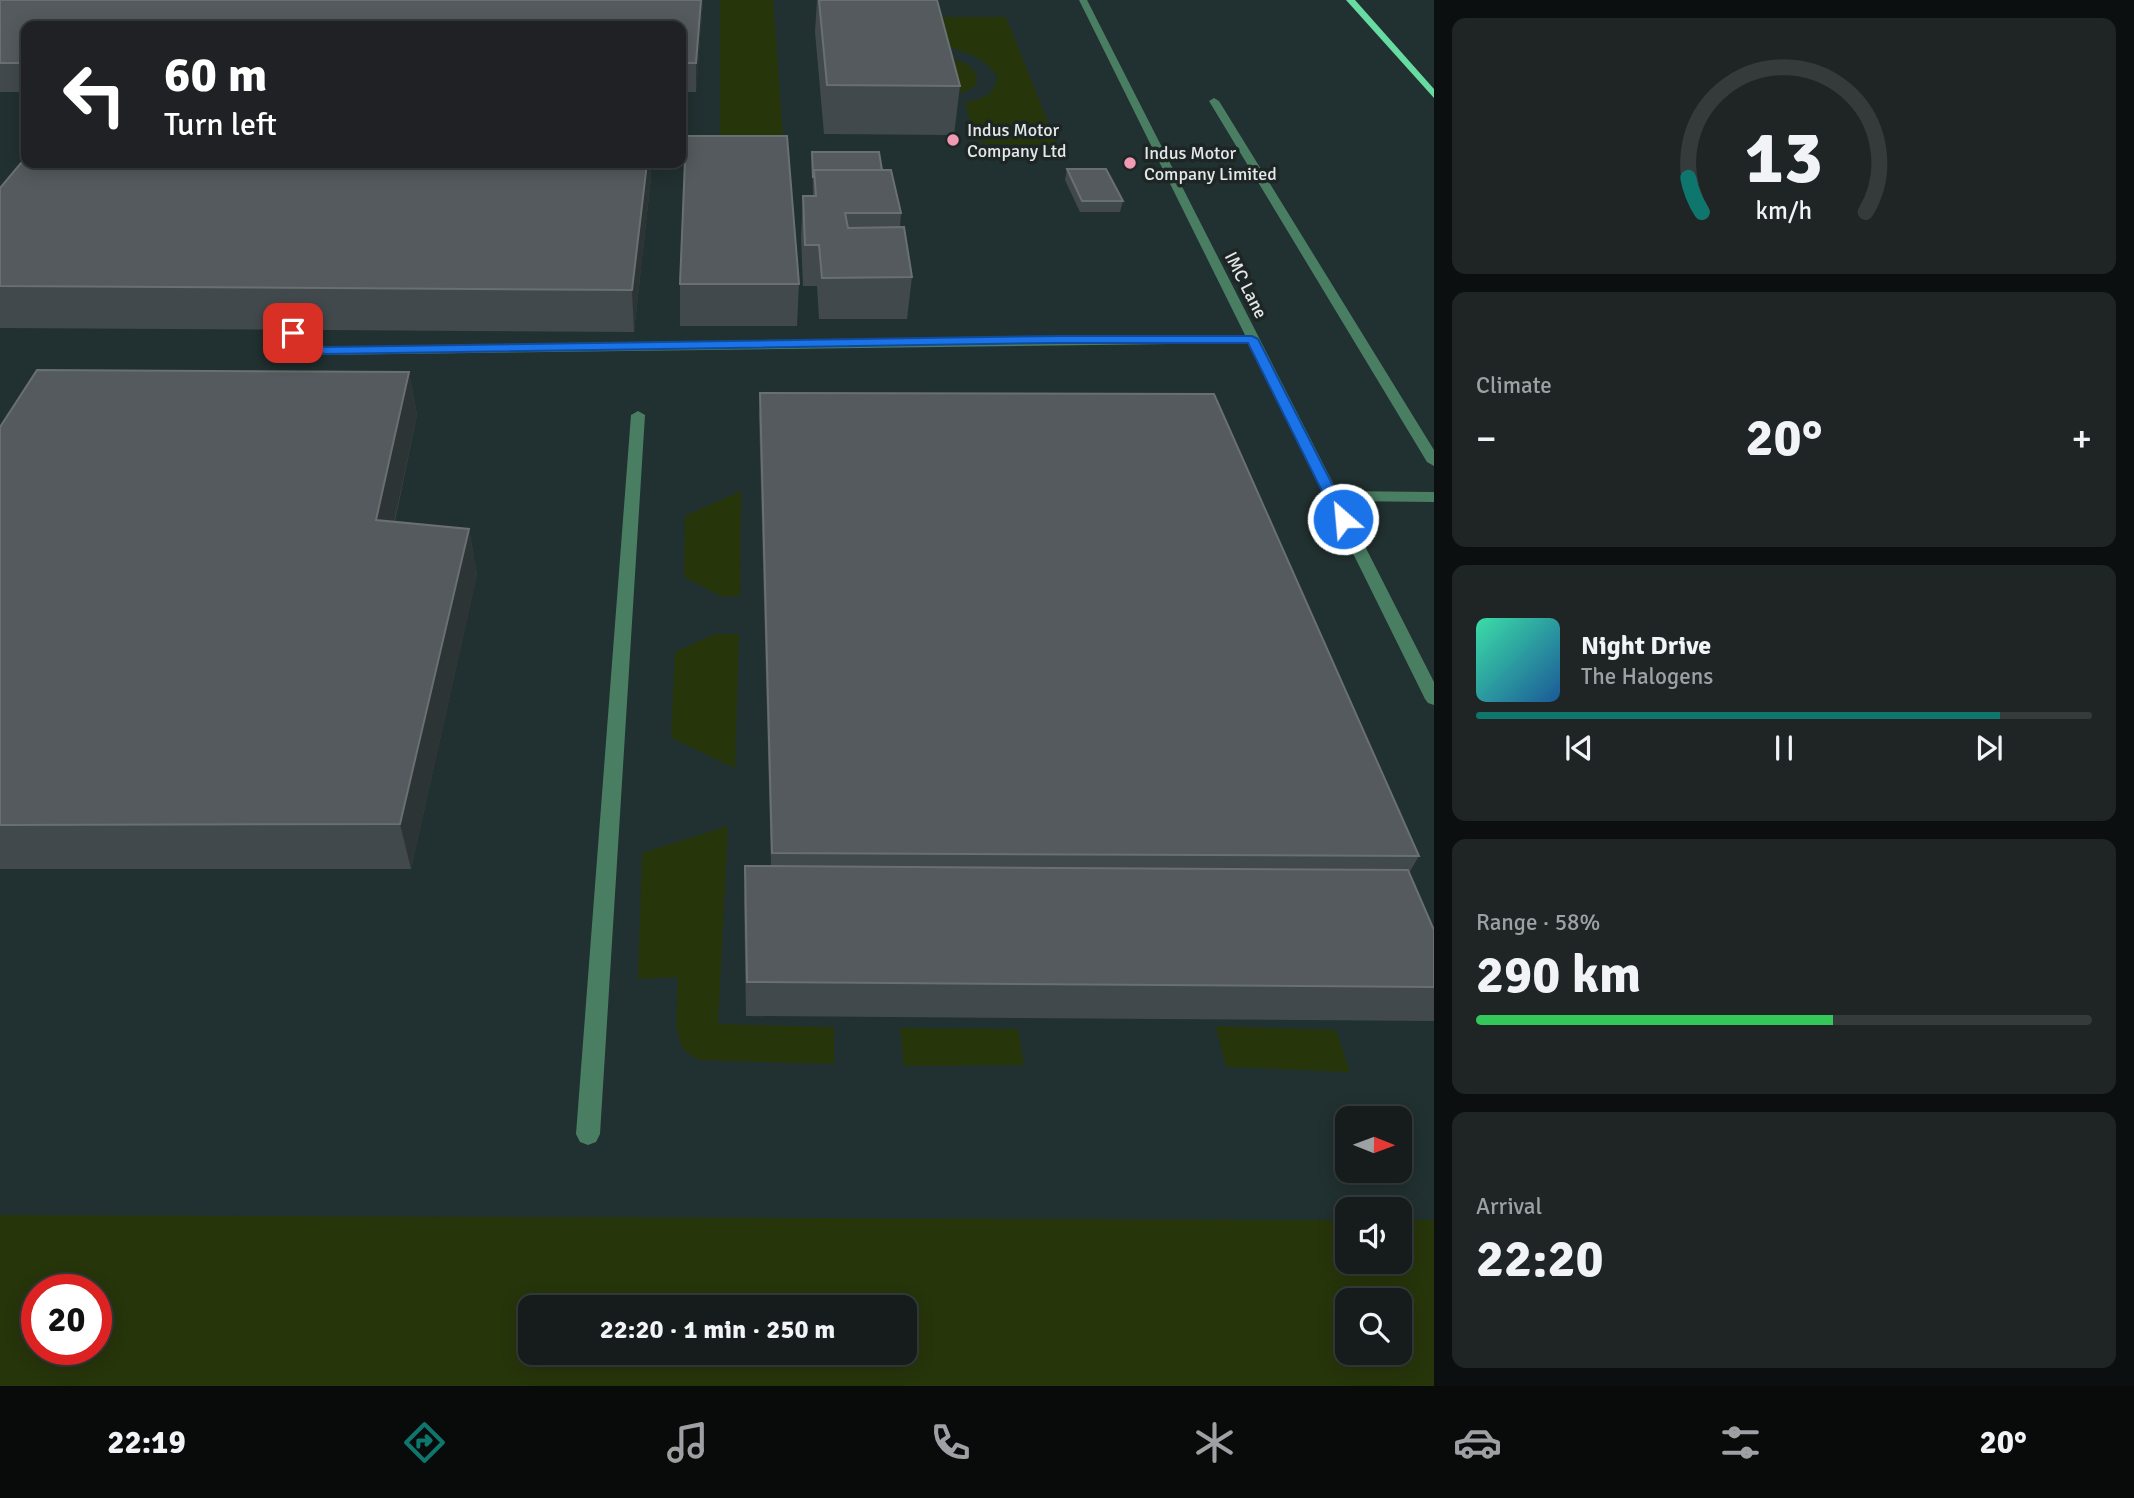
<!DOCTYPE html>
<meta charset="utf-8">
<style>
:root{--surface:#161c1c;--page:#1f2525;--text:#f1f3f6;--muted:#9ea1a3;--line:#353a3b;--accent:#0f766e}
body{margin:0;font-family:Signika,sans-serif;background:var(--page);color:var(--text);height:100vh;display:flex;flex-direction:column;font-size:26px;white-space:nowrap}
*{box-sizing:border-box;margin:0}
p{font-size:23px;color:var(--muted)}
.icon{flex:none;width:38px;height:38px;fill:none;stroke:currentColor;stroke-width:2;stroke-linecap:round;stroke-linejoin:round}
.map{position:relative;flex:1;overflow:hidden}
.side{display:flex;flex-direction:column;gap:18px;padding:18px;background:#0c0f0f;width:700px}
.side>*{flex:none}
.guide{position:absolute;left:21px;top:21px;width:665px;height:147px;border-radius:14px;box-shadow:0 4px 18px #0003,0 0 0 2px var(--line);background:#202124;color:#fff;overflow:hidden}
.needle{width:46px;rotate:91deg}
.fabs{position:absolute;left:1335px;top:1106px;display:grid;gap:14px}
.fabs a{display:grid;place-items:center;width:77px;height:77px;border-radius:14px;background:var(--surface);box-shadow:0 4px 18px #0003,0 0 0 2px var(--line);font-size:35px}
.speed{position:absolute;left:21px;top:1274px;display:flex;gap:14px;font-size:35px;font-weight:700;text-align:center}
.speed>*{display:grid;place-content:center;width:91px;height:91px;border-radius:50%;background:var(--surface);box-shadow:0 4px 18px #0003,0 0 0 2px var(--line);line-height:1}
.speed .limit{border:10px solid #d22;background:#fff;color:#111}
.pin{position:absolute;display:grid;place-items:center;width:60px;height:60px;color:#fff;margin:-30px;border-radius:14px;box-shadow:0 4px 10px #0006}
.me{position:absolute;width:77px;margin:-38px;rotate:333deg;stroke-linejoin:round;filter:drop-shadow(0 0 5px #0008)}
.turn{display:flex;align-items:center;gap:24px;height:147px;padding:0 28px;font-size:32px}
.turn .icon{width:91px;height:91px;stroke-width:2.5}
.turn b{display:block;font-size:49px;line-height:60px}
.big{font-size:52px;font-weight:800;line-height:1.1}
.side .widget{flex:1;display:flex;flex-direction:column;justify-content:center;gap:10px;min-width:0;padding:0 24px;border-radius:14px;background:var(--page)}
.side .dial{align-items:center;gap:0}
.dial svg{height:182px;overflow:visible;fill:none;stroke:var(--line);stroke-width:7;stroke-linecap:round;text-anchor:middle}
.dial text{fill:var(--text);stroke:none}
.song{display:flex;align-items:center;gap:21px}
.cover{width:84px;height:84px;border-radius:10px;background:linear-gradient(135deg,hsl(160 70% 55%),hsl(210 70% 35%))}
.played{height:7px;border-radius:4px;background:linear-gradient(90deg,var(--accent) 85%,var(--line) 85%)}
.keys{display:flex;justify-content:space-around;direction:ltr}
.heat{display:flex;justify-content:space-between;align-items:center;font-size:38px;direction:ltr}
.charge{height:10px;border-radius:5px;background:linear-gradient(90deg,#34c759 58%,var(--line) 0)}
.trip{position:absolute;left:518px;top:1295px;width:399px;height:70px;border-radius:14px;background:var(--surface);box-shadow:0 4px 18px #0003,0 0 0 2px var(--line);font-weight:800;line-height:70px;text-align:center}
.tabs{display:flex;height:112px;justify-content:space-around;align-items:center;background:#090b0b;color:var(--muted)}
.tabs .icon{width:49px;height:49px}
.tabs .on{color:var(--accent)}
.tabs b{font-size:32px;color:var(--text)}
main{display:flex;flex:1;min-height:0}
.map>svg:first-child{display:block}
.built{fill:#213030;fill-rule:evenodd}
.green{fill:#27350b;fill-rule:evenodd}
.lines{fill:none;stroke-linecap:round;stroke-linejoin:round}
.minor{fill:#4a7e63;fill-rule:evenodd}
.major{fill:#67dba1;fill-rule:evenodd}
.wall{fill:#42494c}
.shaded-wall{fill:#2c3435}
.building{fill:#545a5d;stroke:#6a7072;stroke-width:2}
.route{fill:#1a73e8;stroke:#114b97;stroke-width:2}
.poi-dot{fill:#f19ab3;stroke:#1e2625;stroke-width:2.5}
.labels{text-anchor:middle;stroke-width:7;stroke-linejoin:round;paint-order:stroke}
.far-poi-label{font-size:18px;fill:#e4e8e8;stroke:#1e2625;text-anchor:start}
.far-street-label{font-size:18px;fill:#e4e8e8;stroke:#1e2625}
</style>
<main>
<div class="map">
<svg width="1434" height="1386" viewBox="0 0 1434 1386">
<rect width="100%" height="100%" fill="#1e2625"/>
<!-- built -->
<path class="built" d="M0 0H1434V1386H0ZM26 26H681V163H26ZM1348 1118H1400V1171H1348ZM1348 1209H1400V1262H1348ZM37 1290H96V1349H37ZM1348 1300H1400V1353H1348ZM530 1307H905V1353H530Z"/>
<!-- green -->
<path class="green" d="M720 0H773L783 136H720Z
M938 17H1006L1057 145 987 144 976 140 965 103C981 99 995 96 997 77 987 58 967 53 947 46Z
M950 58 967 64 977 75 976 85 962 94Z
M741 491 740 596 722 597 684 577 685 516Z
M715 634H739L735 768 671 738 675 652Z
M728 826 718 1024 834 1027V1064L698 1060 682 1048 676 1025 678 977 638 979 642 853Z
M1216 1026 1336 1030 1350 1072 1226 1067Z
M900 1028 1018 1029 1024 1065 904 1066Z
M0 1215 1347 1220 1348 1262H1400V1220H1434V1386H0ZM37 1290H96V1349H37ZM1348 1300H1400V1353H1348ZM530 1307H905V1353H530Z"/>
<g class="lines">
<!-- minor -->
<path class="minor" d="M1079 0H1087L1337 491 1434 492V502L1342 501 1434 682V705L1428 703 1425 699 1249 343 325 355 294 347 287 333 296 308 302 304 308 308 299 333 304 341 325 347 1245 335Z
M1214 98 1219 101 1434 450V466L1427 462 1209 101Z
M638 411 645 415 600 1134 596 1142 588 1145 580 1142 576 1134 631 415Z"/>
<!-- major -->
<path class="major" d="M1346 0H1355L1434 89V98Z"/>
</g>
<!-- wall -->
<path class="wall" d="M0 0H703L696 92H681V26H26V92H0Z
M817 0H937L960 86 954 135 824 134 815 32Z
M812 152 882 170 901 213 900 227 912 277 907 319H819L817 286H803L801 236 803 196H813Z
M26 163H650L651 177 634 332 0 328V188Z
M1067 169 1123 201 1120 212H1080L1065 180Z
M680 284H799L797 326H680Z
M409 372 417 415 395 521 469 529 477 574 411 869H0V427Z
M760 393 1419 856 1409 873 1434 930V1021L746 1016 744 901 745 866H771L759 416Z"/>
<!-- shaded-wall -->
<path class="shaded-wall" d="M701 0H703L696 92V63Z
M647 163H650L651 177 634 332 632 290Z
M409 372 417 415 385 564 376 520Z
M469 529 477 574 411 869 400 824Z"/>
<!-- building -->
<path class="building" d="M0 0H701L696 63H681V26H26V63H0Z
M819 0H937L960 86 827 85Z
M686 136H787L799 284H680Z
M812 152H879L882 170H814L813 178Z
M26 157V163H647L632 290 0 286V188Z
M1067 169H1106L1123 201H1082Z
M814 170H891L901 213H845L848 228 904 227 912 277 822 278 819 245H805L803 196H816Z
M37 370 409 372 376 520 469 529 400 824 0 825V427Z
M760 393 1214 394 1419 856 772 853Z
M745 866 1408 870 1434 930V987L747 982Z"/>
<!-- route -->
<path class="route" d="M289 331H297L304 341 325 347 1057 336H1252L1258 339 1350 519 1343 523 1336 519 1248 343H1057L325 354 295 346 287 333Z"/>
<!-- markers -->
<g class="poi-dot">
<circle cx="953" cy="140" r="7"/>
<circle cx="1130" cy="163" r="7"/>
</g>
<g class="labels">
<!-- far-poi labels -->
<g class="far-poi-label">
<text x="967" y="136">Indus Motor<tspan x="967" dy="21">Company Ltd</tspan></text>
<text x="1144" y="159">Indus Motor<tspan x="1144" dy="21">Company Limited</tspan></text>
</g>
<!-- far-street labels -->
<g class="far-street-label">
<text transform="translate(1246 285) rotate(63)" y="6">IMC Lane</text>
</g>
</g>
</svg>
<div class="fabs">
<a><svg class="needle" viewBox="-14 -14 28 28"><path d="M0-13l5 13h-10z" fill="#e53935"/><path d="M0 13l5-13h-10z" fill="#9ea1a3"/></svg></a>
<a><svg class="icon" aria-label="sound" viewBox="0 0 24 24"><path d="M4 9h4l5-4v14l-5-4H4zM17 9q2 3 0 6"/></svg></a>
<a><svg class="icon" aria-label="search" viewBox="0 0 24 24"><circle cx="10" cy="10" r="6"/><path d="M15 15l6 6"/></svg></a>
</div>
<div class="speed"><div class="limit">20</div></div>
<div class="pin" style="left:293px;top:333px;background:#d93025"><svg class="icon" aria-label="arrive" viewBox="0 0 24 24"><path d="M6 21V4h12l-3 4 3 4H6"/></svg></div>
<svg class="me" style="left:1343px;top:519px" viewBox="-20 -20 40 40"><circle r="17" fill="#1a73e8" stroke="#fff" stroke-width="3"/><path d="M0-11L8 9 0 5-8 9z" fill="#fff"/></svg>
<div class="trip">22:20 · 1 min · 250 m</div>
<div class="guide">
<div class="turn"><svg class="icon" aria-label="left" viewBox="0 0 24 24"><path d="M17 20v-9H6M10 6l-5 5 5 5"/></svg><div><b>60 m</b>Turn left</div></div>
</div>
</div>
<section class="side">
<div class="widget dial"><svg viewBox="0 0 100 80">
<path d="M14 69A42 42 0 1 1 86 69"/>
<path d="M14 69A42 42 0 0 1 8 54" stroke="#0f766e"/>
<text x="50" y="56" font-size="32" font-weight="700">13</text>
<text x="50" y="72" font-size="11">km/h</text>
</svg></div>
<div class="widget"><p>Climate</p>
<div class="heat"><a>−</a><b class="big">20°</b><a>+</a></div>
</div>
<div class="widget">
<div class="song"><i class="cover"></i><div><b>Night Drive</b><p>The Halogens</p></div></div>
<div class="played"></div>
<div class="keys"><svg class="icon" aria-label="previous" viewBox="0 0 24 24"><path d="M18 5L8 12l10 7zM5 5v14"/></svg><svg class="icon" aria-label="pause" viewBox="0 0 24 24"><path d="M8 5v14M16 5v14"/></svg><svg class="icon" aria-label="next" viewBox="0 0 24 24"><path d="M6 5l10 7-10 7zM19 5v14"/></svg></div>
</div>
<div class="widget"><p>Range · 58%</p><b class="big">290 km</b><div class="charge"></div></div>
<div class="widget"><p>Arrival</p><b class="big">22:20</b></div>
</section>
</main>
<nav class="tabs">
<b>22:19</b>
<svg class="icon on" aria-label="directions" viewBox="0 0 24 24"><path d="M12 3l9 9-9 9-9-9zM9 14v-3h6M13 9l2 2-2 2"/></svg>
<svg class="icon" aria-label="music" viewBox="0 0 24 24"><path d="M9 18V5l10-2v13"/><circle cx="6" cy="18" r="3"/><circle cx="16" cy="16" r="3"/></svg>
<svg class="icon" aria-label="phone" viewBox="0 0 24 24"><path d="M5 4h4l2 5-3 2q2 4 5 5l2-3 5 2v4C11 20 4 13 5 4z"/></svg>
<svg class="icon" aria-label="climate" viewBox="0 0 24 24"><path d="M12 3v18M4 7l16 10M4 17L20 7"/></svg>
<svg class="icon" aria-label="car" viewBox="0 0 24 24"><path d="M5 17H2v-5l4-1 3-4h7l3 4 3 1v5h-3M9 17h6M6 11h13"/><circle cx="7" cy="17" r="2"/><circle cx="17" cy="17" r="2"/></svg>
<svg class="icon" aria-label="filters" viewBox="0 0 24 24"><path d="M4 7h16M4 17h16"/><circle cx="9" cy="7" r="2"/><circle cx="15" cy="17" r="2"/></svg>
<b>20°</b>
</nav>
